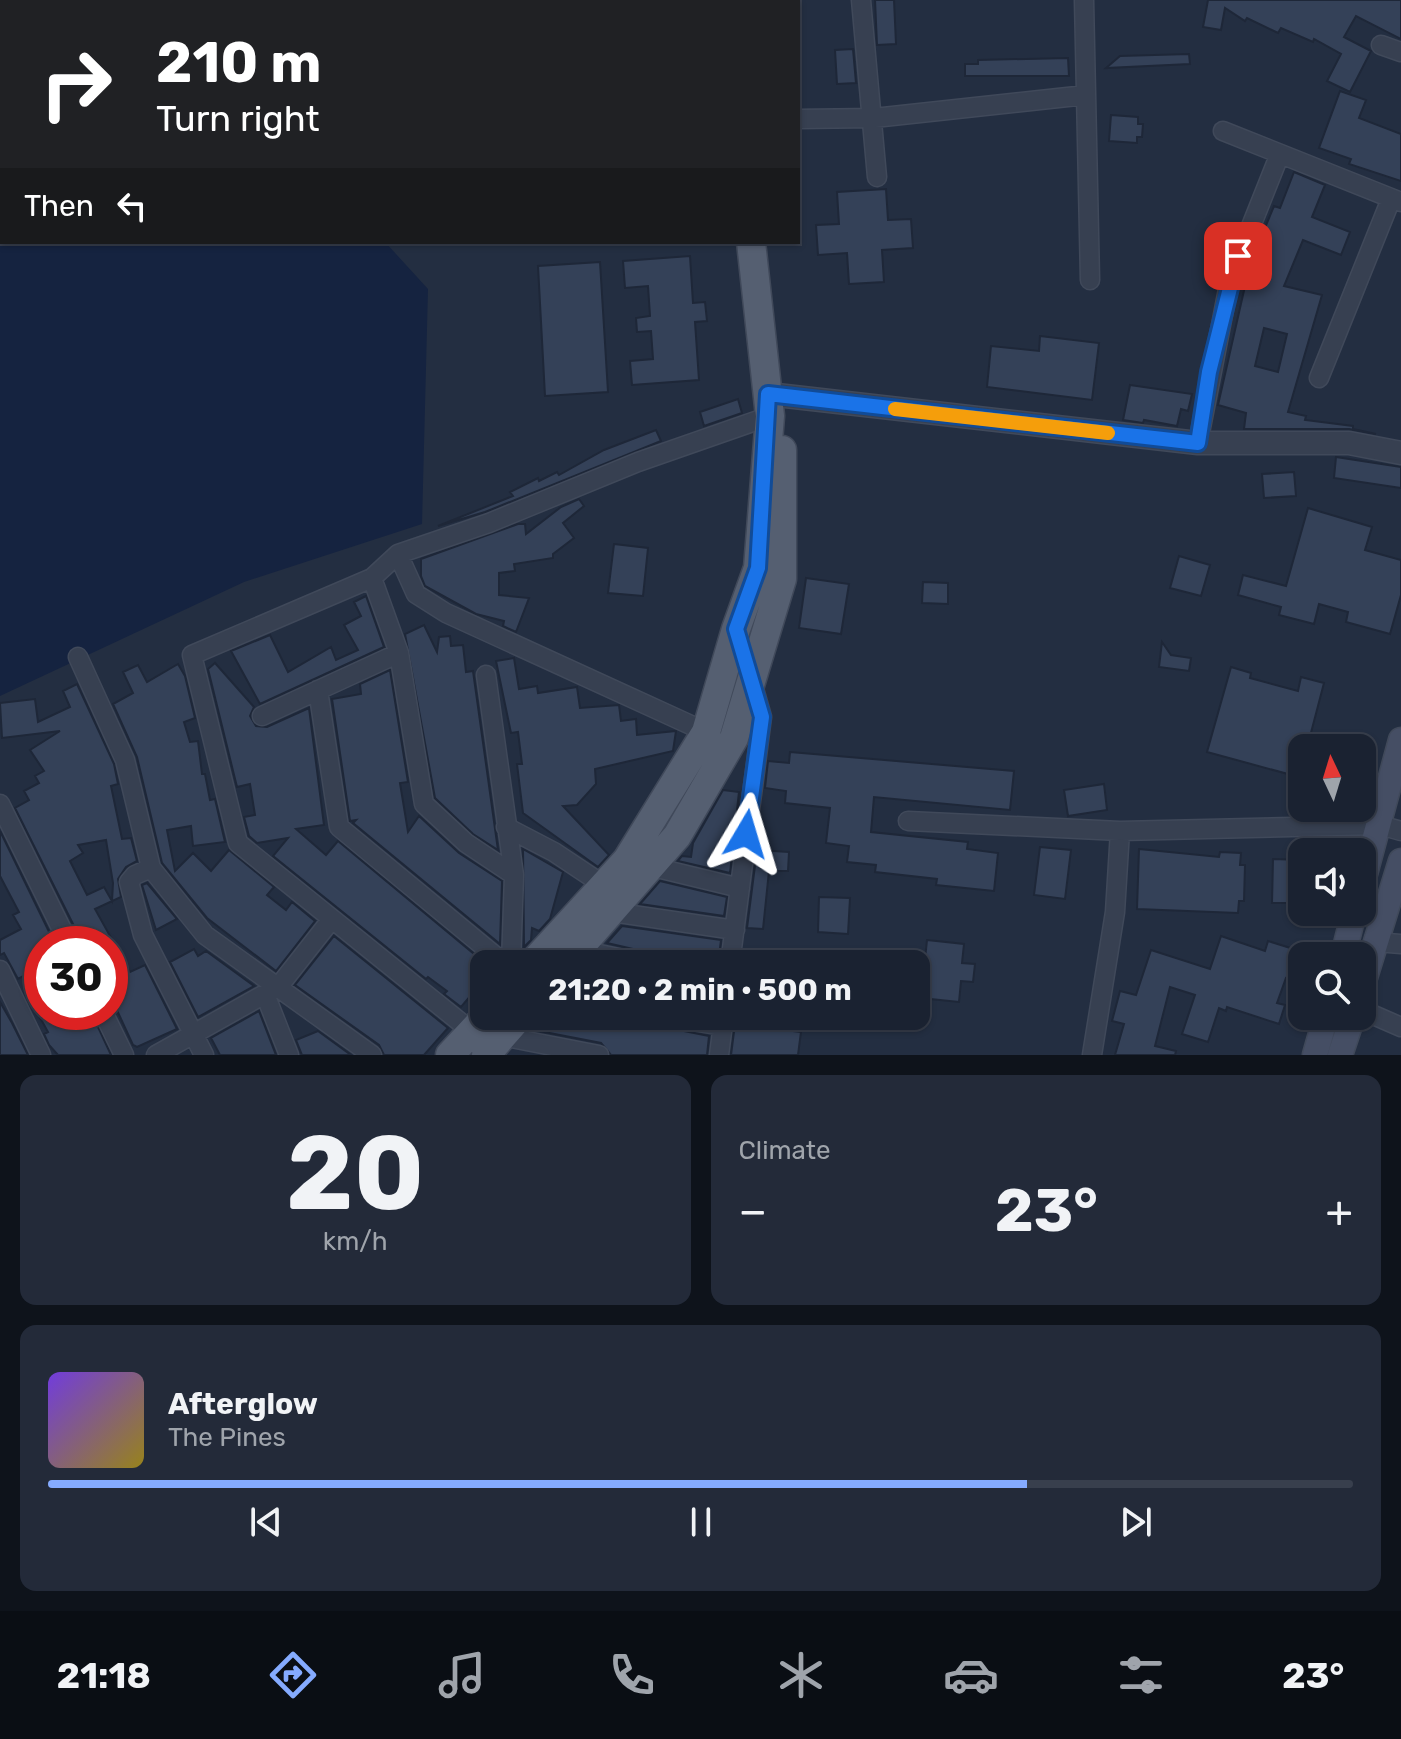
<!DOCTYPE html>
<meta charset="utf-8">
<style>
:root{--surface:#1a2231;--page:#232a39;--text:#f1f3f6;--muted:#9fa4ab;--line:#383f4d;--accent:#85abff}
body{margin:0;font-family:Rubik,sans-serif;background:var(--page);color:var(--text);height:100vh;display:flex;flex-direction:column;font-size:30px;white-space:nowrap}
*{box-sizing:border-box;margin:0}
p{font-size:26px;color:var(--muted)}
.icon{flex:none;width:44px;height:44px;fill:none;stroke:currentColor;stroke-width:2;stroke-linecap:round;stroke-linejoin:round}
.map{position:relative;height:1055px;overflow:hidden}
.sheet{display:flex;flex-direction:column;gap:20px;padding:20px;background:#0e131b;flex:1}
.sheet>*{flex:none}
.banner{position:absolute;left:0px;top:0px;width:800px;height:244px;box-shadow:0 2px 6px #0004,0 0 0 2px var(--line);background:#202124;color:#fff;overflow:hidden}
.needle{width:52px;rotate:356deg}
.tools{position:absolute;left:1288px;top:734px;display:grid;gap:16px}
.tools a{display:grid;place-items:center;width:88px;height:88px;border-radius:16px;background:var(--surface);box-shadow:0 2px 6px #0004,0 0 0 2px var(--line);font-size:40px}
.speed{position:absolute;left:24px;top:926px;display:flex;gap:16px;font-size:40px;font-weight:700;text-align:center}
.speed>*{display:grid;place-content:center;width:104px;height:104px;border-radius:50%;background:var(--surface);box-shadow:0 2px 6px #0004,0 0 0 2px var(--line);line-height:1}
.speed .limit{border:12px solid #d22;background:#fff;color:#111}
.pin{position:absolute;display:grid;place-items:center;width:68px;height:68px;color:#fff;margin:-34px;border-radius:16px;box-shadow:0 4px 12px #0006}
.me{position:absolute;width:88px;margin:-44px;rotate:7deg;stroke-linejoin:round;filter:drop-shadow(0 0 6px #0008)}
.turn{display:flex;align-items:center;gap:28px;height:168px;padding:0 24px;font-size:36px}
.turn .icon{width:104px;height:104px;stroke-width:2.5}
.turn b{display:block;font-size:56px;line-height:68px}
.then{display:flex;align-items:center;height:76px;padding:0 24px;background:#0003;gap:16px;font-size:30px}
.big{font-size:60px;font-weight:700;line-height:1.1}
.sheet .card{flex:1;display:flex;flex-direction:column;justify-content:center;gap:12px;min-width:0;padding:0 28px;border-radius:16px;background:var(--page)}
.sheet .dial{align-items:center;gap:0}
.dial b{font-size:104px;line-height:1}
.song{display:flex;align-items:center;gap:24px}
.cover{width:96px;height:96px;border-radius:12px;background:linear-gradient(135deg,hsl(260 70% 55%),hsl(50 70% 35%))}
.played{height:8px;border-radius:4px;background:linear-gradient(90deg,var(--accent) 75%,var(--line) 75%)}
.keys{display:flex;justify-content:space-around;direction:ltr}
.heat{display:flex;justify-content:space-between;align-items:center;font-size:44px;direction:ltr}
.sheet .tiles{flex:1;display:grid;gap:20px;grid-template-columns:1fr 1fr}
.card:last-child{grid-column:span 2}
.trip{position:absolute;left:470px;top:950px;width:460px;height:80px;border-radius:16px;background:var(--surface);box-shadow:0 2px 6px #0004,0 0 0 2px var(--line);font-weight:700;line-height:80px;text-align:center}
.dock{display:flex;height:128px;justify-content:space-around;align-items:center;background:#0a0e14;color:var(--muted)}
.dock .icon{width:56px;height:56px}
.dock .on{color:var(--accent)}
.dock b{font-size:36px;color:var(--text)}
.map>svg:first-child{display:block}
.water{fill:#152340}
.building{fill:#344158;stroke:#1e2738;stroke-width:2;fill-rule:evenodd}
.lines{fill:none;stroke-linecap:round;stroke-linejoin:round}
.minor-casing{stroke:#40495a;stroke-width:21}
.tertiary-casing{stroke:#40495a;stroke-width:25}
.secondary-casing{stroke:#40495a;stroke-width:27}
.primary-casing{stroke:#40495a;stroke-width:31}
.minor{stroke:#374051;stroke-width:18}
.tertiary{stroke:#374051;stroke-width:22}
.secondary{stroke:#454e64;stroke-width:24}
.primary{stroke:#555f71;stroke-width:28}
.route-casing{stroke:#114b97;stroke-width:20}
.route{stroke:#1a73e8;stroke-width:14}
.slow{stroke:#f59e0b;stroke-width:14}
</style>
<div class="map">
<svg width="1401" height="1055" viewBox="0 0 1401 1055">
<rect width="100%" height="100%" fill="#232e41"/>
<!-- water -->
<path class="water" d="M0 0 162 2H2V242H385L428 289 422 524 244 582 0 696Z"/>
<!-- building -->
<path class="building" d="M875 0H894L896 44 877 45Z
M1208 0H1401V39L1356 16 1344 37 1371 51 1350 92 1327 81 1341 54 1314 39 1313 42 1281 28 1278 33 1247 18 1245 21 1225 8 1221 30 1203 27Z
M853 49 856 83 837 84 835 50Z
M1189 54 1190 64 1106 68 1120 56Z
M1068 58 1069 76H965V64H978V60Z
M1340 91 1366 100 1359 118 1401 134V181L1349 164 1351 159 1319 148Z
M1111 115 1138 117V124H1143L1142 137H1137V143L1109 141Z
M1294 172 1325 185 1312 217 1350 232 1341 255 1303 240 1284 286 1322 295 1288 412 1306 416 1305 420 1353 426V429L1376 434 1349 429H1244L1246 413 1218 405 1250 264 1274 206 1280 208ZM1264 328 1287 334 1278 372 1255 366Z
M886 189 888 220 911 219 913 248 882 250 884 282 849 284 847 253 818 255 816 225 839 224 837 192Z
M690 256 693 303 705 302 707 321 695 322 699 380 632 385 630 361 653 359 651 331 637 332 636 318 650 316 648 286 625 288 623 261Z
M600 262 608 392 545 396 538 266Z
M1040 336 1099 343 1092 400 987 387 991 346 1039 351Z
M1130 385 1192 394 1188 411 1181 409 1177 426 1144 420 1143 423 1123 420Z
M738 399 742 413 704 426 700 412Z
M656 430 661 441 485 512 438 526 513 496 510 492 538 478 539 481 557 472 559 475 604 450Z
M1336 457 1401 467V488L1334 478Z
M1294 472 1296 496 1264 498 1262 474Z
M579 499 584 506 563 523 574 538 553 554V558L514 564 515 571 499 573V595L529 598 516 632 503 626 504 621 476 614 425 586 421 576V559L518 524H525L526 534 561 507Z
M1308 508 1372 527 1365 550 1401 560V595L1390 634 1346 622 1348 612 1319 604 1314 624 1279 615 1281 607 1238 595 1243 575 1286 586Z
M614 544 648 548 643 596 608 593Z
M1179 556 1210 565 1201 596 1170 588Z
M806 578 849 584 841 634 799 628Z
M923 582 948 583V604L922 603Z
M366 596 384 647 260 704 231 651 270 635 288 672 331 647 336 660 358 650 344 625 361 616 354 602Z
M424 625 437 652 439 637 450 636 451 646 463 645 466 672 473 671 498 850 473 834 435 798 405 634Z
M1162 642 1171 655 1191 658 1189 671 1159 667Z
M514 658 519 689 537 686 538 693 577 687 580 708 619 705 621 721 636 719 637 735 676 731 673 751 595 769 596 784 577 805 563 806 609 855 598 867 523 813 517 764H522L518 732 511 733 496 661Z
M215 663 254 707 250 716 256 726 267 727 309 708 324 825 296 829 326 855 338 841 486 964 484 980 461 1007 444 994 447 991 428 977 426 979 273 856 288 838 257 843 249 836 244 817 255 815 250 784 237 787 208 669Z
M178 664 185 676 195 718 184 722 190 742 198 741 202 774H205L210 800 215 799 225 842 193 846 191 826 167 830 175 871 193 853 211 871 229 850 274 887 267 895 286 910 292 902 315 921 276 971 207 918 162 863 137 757 113 704 133 693 123 672 138 665 147 682Z
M1231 667 1251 673 1250 678 1298 691 1301 677 1324 683 1307 748H1302L1299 777 1207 752Z
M390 670 408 782 400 783 408 832 419 816 459 853 502 881 500 944 353 823 356 820 350 821 332 699 361 694 360 684Z
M77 684 114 764 118 784 111 786 122 839 131 838 137 861 126 867 118 879 121 897 95 909 130 972 145 965 177 1029 137 1047 133 1045 110 995V944H83L15 808 29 800 24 791 39 783 35 776 44 771 30 750 60 731 2 738 0 703 35 699 38 722 70 707 63 691ZM106 840 113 883 112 901 104 887 87 895 70 861 83 853 78 845Z
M790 752 1014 771 1010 810 874 797 871 832 968 842 967 849 998 853 994 891 936 885 937 879 875 872 876 865 847 862 849 846 826 843 830 808 785 803 786 791 765 788 768 761 789 763Z
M1104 784 1107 810 1068 816 1064 790Z
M723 790 739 792 730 873 678 861 682 856 691 857 693 843Z
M0 831 54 942 42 944V966L18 979 4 953 0 955V940L21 929 13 915 19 912 0 876Z
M1040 847 1071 850 1065 899 1034 895Z
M523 849 563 872 550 919 539 931 532 928 531 940 524 947Z
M1139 849 1219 857 1220 852 1241 853 1240 865H1245L1244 901H1239L1238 913 1137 909Z
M757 850 789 852 788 871H769L763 929 747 928Z
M1273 859 1302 860V903H1272Z
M660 881 727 897 724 916 640 904Z
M147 883 177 919 156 930 142 885Z
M819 897 850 898 848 934 818 932Z
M622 926 721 940 718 964H659L650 953 607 943Z
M334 936 448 1028 424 1055H384L379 1045 295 985Z
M1221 936 1265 951 1268 941 1300 951 1291 979 1286 978 1277 1003 1285 1005 1279 1024 1227 1007 1226 1011 1219 1008 1208 1042 1182 1034 1195 995 1170 987 1155 1046 1176 1051 1175 1055H1115L1124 1024 1112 1021 1120 991 1136 995 1151 950 1210 969Z
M927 940 964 944 962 963 975 964 973 982 961 981 959 1002 921 998Z
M194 949 198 956 206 951 254 986 198 1017 170 962Z
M0 1002 12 1023 28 1055H0Z
M259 1011 276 1055H220L211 1038Z
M37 1012H91L111 1055H58L49 1045 44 1034 48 1032Z
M537 1016H580L620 1025 644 1023 709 1036 707 1055H611L601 1043 534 1030Z
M736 1016H760L759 1027 801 1032 798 1055H731Z
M318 1031 351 1055H302L296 1040Z"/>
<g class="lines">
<defs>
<path id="minor" d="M861 0 877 177
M1084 0 1090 280
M376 2 378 0
M1381 45 1401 52
M798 119 874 118 1086 95
M1223 131 1401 202
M1319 378 1391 199
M1198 443 1230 279 1279 156
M398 554 416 594 446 613 706 732
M372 578 399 653 424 804 466 843 514 875
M78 657 125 760 151 868 205 935 372 1055
M486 675 514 875 511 964
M318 690 339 827 505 964
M262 716 399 653
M0 804 69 944
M908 821 1120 831 1380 825 1401 831
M506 827 554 852 605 886
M645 865 740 888
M151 868 135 875 129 882 143 935 204 1055
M605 911 735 930
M1376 942 1401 944
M571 948 647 964
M730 964 762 717 752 682
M0 970 41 1055
M265 994 289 1055
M1362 1010 1401 1027
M103 1012 124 1055
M661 1016 723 1026
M156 1055 279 986 331 920
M599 1055 470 1030 238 843 192 655 372 578 398 554 489 523 638 462 770 416
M719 1055 724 1016
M1092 1055 1115 912 1120 831"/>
<path id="tertiary" d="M768 394 1198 443H1349L1401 453"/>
<path id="secondary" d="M1362 885 1401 740
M1343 956 1354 912
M1362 987 1401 861
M1315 1055 1326 1016
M1340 1055 1353 1016"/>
<path id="primary" d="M740 2V0
M764 2V0
M532 964 627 860 706 732 736 629 758 568 770 416 751 242
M565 964 677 836 734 738 782 579V450
M450 1055 486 1016
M486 1055 520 1016"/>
</defs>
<!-- minor casing -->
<use href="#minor" class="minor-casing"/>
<!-- tertiary casing -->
<use href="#tertiary" class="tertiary-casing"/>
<!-- secondary casing -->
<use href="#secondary" class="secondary-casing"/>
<!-- primary casing -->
<use href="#primary" class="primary-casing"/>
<!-- minor -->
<use href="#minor" class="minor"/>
<!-- tertiary -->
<use href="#tertiary" class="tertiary"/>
<!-- secondary -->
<use href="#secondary" class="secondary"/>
<!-- primary -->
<use href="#primary" class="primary"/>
</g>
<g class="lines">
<defs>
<path id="route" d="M746 834 762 717 736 629 758 568 768 394 1198 443 1209 372 1238 256"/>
</defs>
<!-- route casing -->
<use href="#route" class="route-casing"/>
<!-- route -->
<use href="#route" class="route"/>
<!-- slow -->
<path class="slow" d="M895 409 1108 433"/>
</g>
</svg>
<div class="tools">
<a><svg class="needle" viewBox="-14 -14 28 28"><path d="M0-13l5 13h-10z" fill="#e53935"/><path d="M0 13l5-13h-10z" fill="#9fa4ab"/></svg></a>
<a><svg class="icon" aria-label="sound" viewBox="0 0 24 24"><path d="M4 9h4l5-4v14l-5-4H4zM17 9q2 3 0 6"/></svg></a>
<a><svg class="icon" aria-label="search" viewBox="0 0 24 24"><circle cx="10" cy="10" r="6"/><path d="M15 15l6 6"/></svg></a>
</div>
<div class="speed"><div class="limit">30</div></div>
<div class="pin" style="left:1238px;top:256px;background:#d93025"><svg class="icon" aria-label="arrive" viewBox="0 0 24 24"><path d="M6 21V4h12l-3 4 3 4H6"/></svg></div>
<svg class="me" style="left:746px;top:834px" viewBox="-20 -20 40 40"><path d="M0-17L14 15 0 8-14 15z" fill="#1a73e8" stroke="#fff" stroke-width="4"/></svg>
<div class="trip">21:20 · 2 min · 500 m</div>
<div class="banner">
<div class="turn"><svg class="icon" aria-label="right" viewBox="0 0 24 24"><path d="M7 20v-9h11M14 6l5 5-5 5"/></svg><div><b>210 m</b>Turn right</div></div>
<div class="then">Then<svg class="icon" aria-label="left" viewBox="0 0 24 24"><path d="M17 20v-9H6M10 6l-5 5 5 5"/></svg></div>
</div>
</div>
<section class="sheet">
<div class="tiles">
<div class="card dial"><b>20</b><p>km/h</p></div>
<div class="card"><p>Climate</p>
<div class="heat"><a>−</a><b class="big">23°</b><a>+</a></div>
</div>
<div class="card">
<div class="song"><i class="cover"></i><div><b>Afterglow</b><p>The Pines</p></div></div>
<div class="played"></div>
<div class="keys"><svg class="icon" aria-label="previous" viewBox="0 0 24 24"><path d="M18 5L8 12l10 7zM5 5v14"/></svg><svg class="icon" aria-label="pause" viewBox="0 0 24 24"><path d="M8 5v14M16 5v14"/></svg><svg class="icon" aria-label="next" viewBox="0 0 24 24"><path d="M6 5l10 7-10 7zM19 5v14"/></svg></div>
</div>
</div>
</section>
<nav class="dock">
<b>21:18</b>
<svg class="icon on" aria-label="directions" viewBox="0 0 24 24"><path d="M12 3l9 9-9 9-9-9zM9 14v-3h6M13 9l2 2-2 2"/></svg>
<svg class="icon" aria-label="music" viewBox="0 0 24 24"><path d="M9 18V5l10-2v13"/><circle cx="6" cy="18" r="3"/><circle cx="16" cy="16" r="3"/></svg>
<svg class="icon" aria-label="phone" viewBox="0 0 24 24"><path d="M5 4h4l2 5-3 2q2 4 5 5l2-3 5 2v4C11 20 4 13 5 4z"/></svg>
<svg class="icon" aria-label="climate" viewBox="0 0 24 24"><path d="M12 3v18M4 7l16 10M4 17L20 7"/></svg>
<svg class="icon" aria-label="car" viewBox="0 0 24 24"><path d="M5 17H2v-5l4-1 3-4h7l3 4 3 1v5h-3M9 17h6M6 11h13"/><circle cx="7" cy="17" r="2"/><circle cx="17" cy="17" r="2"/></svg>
<svg class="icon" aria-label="filters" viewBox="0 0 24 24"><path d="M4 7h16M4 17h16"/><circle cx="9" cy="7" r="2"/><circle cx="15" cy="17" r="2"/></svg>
<b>23°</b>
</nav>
